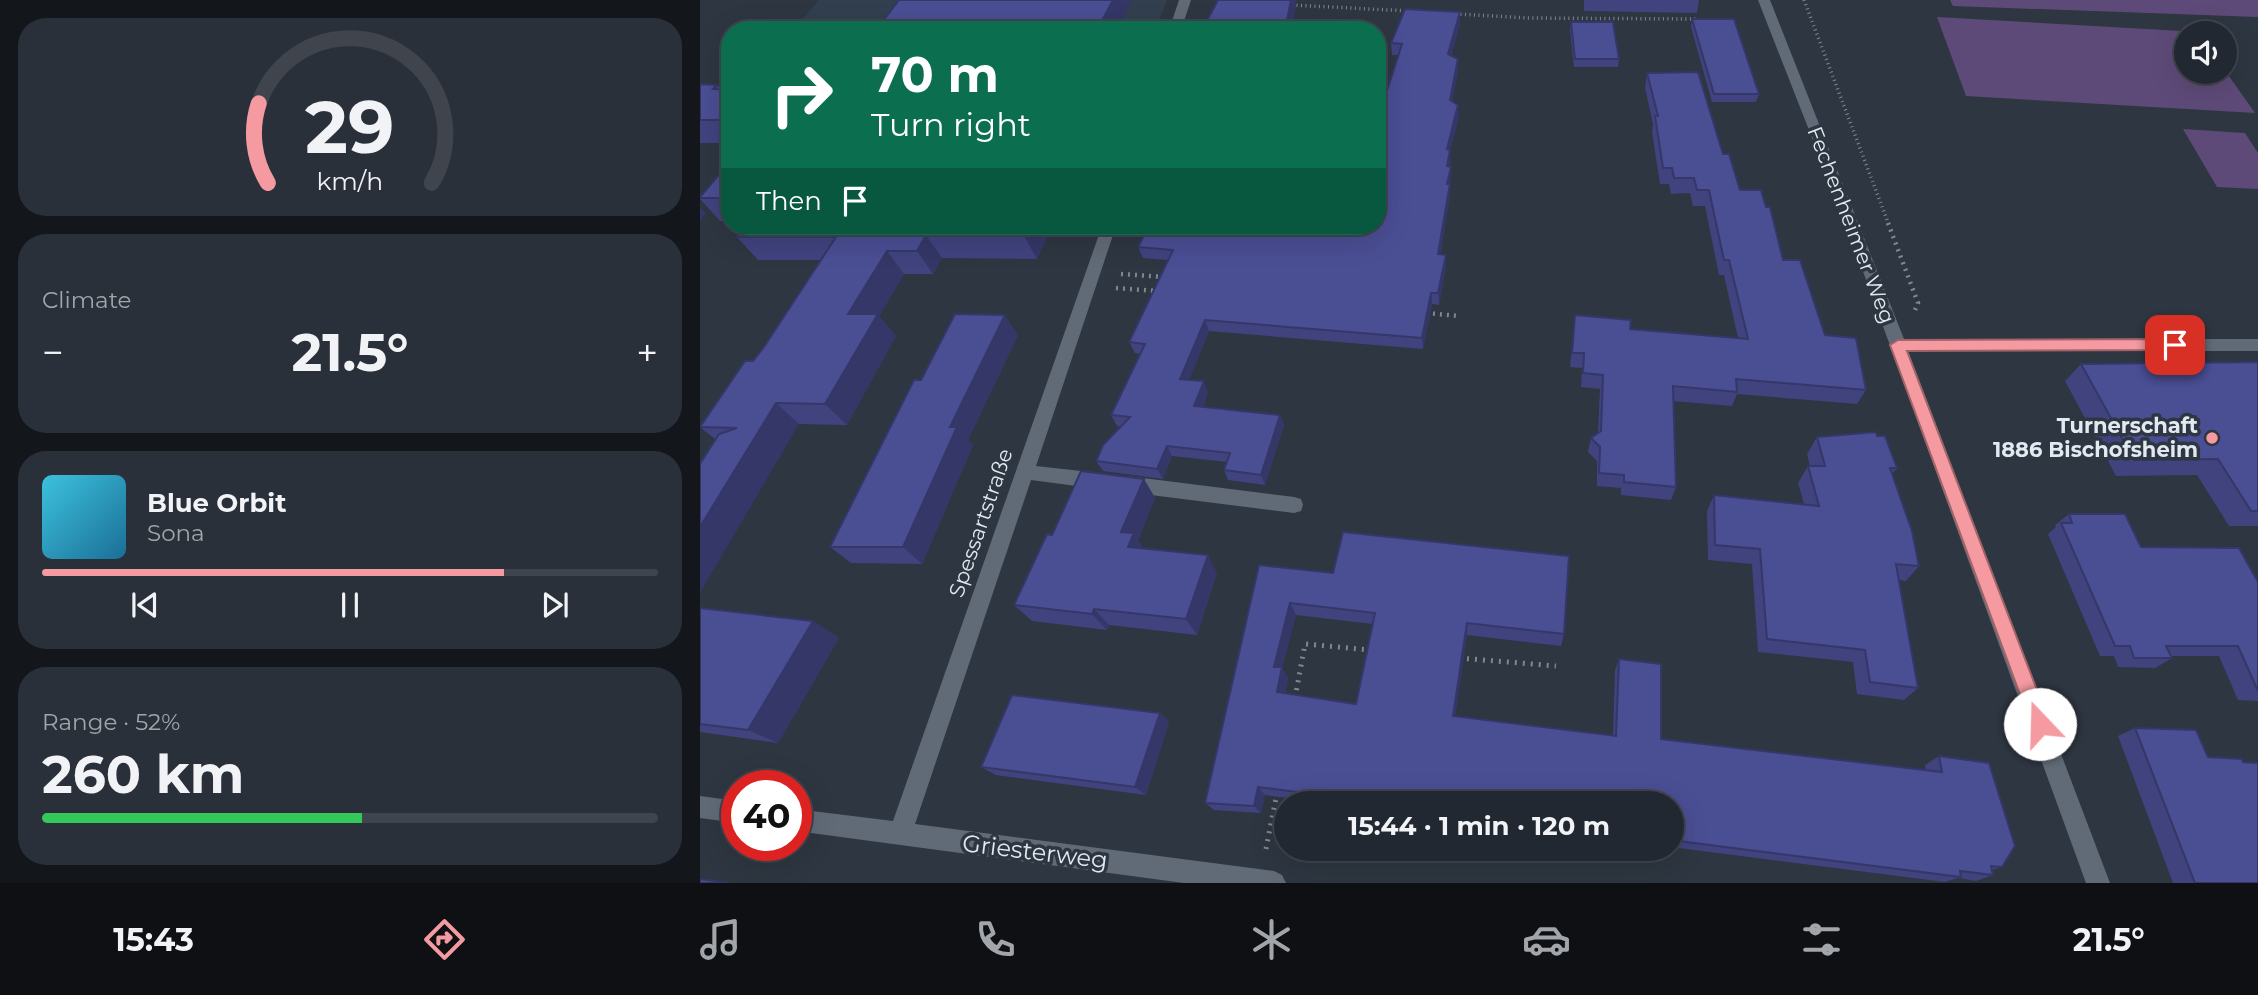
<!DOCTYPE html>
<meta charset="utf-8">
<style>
:root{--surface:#222831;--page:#2a3039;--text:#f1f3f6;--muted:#a2a6ab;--line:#3f444d;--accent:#f49aa0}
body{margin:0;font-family:Montserrat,sans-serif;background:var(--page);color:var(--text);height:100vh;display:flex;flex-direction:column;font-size:26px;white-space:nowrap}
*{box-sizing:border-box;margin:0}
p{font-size:23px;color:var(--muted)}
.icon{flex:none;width:38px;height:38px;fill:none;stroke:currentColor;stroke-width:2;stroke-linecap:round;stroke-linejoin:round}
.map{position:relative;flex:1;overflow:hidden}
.panel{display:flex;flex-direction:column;gap:18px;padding:18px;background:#13161b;width:700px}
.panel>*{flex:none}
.banner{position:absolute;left:21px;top:21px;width:665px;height:214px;border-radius:28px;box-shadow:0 7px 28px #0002,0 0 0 2px var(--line);background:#0b6e4f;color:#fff;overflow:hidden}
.controls{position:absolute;left:1474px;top:21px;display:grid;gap:14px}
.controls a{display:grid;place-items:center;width:63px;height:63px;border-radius:50%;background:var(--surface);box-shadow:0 7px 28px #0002,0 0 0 2px var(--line);font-size:35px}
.speed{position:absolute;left:21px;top:770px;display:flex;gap:14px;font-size:35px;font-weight:700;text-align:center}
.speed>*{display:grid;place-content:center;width:91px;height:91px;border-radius:50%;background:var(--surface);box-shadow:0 7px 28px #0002,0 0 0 2px var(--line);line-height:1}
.speed .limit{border:10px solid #d22;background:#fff;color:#111}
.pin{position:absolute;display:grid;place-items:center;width:60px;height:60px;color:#fff;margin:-30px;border-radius:14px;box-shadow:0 4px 10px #0006}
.me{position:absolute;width:77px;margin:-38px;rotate:339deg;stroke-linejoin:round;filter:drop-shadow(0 0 5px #0008)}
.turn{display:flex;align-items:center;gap:24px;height:147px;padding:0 35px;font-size:32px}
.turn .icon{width:91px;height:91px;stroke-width:2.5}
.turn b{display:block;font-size:49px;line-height:60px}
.then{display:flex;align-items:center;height:66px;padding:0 35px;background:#0003;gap:14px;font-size:26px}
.big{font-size:52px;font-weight:700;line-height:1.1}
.panel .card{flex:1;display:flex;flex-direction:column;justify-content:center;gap:10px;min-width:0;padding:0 24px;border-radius:28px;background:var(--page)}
.panel .dial{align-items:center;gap:0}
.dial svg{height:182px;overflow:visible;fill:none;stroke:var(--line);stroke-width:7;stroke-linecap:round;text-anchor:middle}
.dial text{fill:var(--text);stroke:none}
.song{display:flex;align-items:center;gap:21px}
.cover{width:84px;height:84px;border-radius:10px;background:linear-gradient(135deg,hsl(190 70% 55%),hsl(200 70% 35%))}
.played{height:7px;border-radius:4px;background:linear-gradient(90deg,var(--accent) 75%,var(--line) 75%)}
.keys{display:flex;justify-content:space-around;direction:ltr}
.heat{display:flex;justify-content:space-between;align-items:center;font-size:38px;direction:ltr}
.charge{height:10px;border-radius:5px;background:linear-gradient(90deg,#34c759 52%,var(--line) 0)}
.trip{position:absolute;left:574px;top:791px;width:410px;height:70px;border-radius:35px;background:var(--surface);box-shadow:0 7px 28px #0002,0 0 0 2px var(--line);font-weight:700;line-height:70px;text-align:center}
.tab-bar{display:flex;height:112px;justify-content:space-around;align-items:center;background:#0e1014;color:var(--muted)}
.tab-bar .icon{width:49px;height:49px}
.tab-bar .active{color:var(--accent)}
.tab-bar b{font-size:32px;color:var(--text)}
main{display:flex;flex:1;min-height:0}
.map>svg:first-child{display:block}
.built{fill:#323f4f}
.green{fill:#5e4a78}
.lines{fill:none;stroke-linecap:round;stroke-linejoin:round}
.path-far2{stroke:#808790;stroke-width:3.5;stroke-dasharray:1 3.5;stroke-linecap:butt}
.path-far1{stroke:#808790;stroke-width:4.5;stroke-dasharray:2 5;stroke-linecap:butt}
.path{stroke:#808790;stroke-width:5;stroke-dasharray:2 6;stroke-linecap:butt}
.minor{fill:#616b77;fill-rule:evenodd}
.wall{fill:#40437e;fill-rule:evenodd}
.shaded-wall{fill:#343767}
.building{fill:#4a4e93;stroke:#343767;stroke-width:2;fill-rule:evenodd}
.route{fill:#f49aa0;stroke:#9f6468;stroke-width:2}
.poi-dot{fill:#f49aa0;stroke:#2e3641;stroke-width:2.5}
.labels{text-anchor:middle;stroke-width:7;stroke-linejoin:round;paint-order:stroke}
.street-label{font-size:21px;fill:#e3e9f0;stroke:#2e3641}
.poi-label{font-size:21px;font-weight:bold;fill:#e3e9f0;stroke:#2e3641;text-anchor:end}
.near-street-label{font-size:24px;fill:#e3e9f0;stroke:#2e3641}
</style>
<main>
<section class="panel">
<div class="card dial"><svg viewBox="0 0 100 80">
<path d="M14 69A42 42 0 1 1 86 69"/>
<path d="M14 69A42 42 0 0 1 10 34" stroke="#f49aa0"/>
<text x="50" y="56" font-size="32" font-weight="700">29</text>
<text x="50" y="72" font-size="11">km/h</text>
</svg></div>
<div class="card"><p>Climate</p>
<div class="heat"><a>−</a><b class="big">21.5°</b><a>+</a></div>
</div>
<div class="card">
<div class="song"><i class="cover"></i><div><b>Blue Orbit</b><p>Sona</p></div></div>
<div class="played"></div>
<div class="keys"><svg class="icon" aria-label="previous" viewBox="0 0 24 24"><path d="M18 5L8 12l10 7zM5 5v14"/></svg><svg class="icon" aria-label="pause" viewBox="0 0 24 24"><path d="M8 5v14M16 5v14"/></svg><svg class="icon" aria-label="next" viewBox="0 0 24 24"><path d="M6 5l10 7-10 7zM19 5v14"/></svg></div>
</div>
<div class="card"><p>Range · 52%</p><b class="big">260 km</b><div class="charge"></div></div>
</section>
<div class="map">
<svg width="1558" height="883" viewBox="0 0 1558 883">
<rect width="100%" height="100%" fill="#2e3641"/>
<!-- built -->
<path class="built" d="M119 0H467L455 30H93Z"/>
<!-- green -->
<path class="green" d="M1250 0H1558V17L1253 6Z
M1237 17 1499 32 1486 33V72H1524V69L1555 113 1266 96Z
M1483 129 1545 133 1558 153V189L1517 187Z"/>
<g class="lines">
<!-- path-far2 -->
<path class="path-far2" d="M1104 0 1189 225
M592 5 709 11
M756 14 829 18 996 19"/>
<!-- path-far1 -->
<path class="path-far1" d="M1188 223 1218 303 1215 310
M421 274 465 277
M416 288 456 291
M726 313 759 316"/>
<!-- path -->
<path class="path" d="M759 658 856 666
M595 698 605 644 670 650
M566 849 577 793"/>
<!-- minor -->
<path class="minor" d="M479 0H491L481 30H469Z
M1058 0H1070L1204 339H1558V351H1208L1410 883H1386L1145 222Z
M402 226H416L336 466 399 473 405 476 408 481 405 486 399 489 331 480 215 824 574 871 582 875 586 883H484L96 831V809L193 821Z
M427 476 594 497 601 499 603 505 601 511 594 513 427 492 421 489 418 484 421 479Z
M0 796 37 801V823L0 818Z"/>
</g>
<!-- wall -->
<path class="wall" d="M884 0H999L997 13 884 11Z
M760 12V24L751 56 758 59V71L752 102 759 117 750 150V196L740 254 746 255V266L739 305 732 304 723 349 509 331 489 380 508 392 503 407 580 415 584 425 565 485 528 480 524 470 527 462 472 456 463 479 403 471 396 461 421 426H417L411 415 440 354 435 353 429 342 468 260 443 258 438 247 677 226 698 55H692L691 43Z
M992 19 1059 94 1056 102H1012L991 27Z
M871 22 919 59 918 67H874L870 30Z
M947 73 1023 154 1040 190 1066 207 1083 260 1125 335 1166 390 1157 404 1037 394 1032 406 973 401 976 487 971 500 921 495V488L897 486V461L888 452 891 438 898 433 900 389 881 387 882 368 870 367 875 315 930 329 1038 338 1024 275H1019L1005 206H993L990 193 971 194 969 184H960L952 132 953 124 945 88Z
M0 84 17 85 21 89 30 90V143H0Z
M30 162V221H20L0 199V197Z
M352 226 337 259 242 258 233 274H204L179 316 196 336 147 425 99 424 16 440 0 427 64 347 121 260H58L37 237Z
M318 335 268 440 273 445 222 564 151 563 130 547Z
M1558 362V526H1529L1497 475 1416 476 1365 381 1381 364Z
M1177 436 1197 468 1192 474 1219 566 1206 581 1199 580 1218 688 1204 700 1157 694 1153 662 1058 652 1052 564 1008 560 1007 511 1014 495 1104 504 1098 483 1108 466H1110L1107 454 1117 437Z
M444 479 455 498 438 540 444 549 517 573 497 635 409 625 407 630 332 621 314 605 352 535Z
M1369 514 1441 547 1558 582V701L1538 700 1519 656H1471L1472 658 1455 668 1418 667 1414 656H1400L1348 534 1356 527 1355 525Z
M559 565 864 634 861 646 767 635 755 716 913 736 915 670 919 659 961 739 1226 771 1225 765 1239 756 1302 867 1292 870 1293 875 1276 881 1258 878 1245 882 971 847V803H629L565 795 561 813 514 810 505 803ZM596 615 672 624 656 704 585 694 588 678 582 668Z
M0 608 113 621 139 638 78 743 0 732Z
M460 713 469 722 446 795 296 775 281 767Z
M1435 728 1558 883H1473L1418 736Z"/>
<!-- shaded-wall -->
<path class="shaded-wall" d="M413 0H432L417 30H397Z
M591 0H597L592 30H585Z
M760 12V24L749 66 748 54Z
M758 59V71L750 112V100Z
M758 105 759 117 750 150 751 161 747 178V149Z
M751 167V179L747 196V184Z
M750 184V196L739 266 738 254Z
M0 207 6 213 0 221Z
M329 226H352L337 259 324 236Z
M226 235 242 258 233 274 217 251Z
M187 251 204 274 179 316 196 336 147 425 125 404 148 314Z
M746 255V266L739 305 738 293Z
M731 293 732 304 723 349 722 338Z
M305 315 318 335 268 440 273 445 222 564 203 547 250 427Z
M505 320 509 331 485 390 480 379Z
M504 381 508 392 499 417 494 406Z
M76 403 99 424 0 593V527Z
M580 415 584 425 565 485 561 475Z
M467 446 472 456 463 479 457 469Z
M444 479 455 498 438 540 446 551 428 547 421 532Z
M508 555 517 573 497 635 486 619Z
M590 603 596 615 582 668 588 678 583 703 577 692 574 667Z
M394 609 409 625 407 630 392 614Z
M113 621 139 638 78 743 48 730Z
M767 623V635L754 726 753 716Z
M460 713 469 722 446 795 435 787Z
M558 787 565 795 561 813 554 806Z"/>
<!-- building -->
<path class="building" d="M199 0H413L397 30H176Z
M518 0H591L585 30H509L504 26Z
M705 9 760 12 748 54 758 59 750 100 758 105 747 149 750 150 747 166 751 167 747 184H750L738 254 746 255 738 293H731L722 338 505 320 480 379 504 381 494 406 580 415 561 475 524 470 530 453 467 446 457 469 396 461 403 445 430 417 411 415 445 344 429 342 473 250 438 247 449 226H677V122L702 44 691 43Z
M992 19H1034L1059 94H1014Z
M871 22H913L919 59H875Z
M998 72 1023 154H1029L1040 190H1061L1066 207H1070L1083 260H1100L1125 335 1156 338 1166 390 1036 379 1037 392 973 386 976 487 924 482V475L899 473 900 447 891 438 901 431 903 375 883 373 884 353H872L875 315 931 320 930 329 1048 339 1029 260H1024L1009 190H997L994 178H974L972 168H963L955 116H958L947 73Z
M0 84 17 85 13 89 30 90V120H0Z
M30 162V198H0V197Z
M46 226H329L324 236 226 235 217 251H187L148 314H178L125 404 76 403 0 527V464L19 434 37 428 0 427 45 361H53L64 347 136 237H37Z
M255 314 305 315 250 427H257L203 547H130L214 380H221Z
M1558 362V511H1551L1518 459 1434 460 1381 364Z
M1176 432 1177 436H1185L1197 468H1190L1212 531 1219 566 1196 564 1218 688 1170 682 1165 650 1067 639 1060 549 1015 545 1014 495 1119 506 1108 466H1125L1117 437Z
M381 471 444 479 421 532 434 533 428 547 508 555 486 619 394 609 392 614 314 605 347 534 352 535Z
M1369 514H1425L1441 547 1539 548 1558 582V691L1538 646H1466L1472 658H1434L1430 646H1415L1361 523H1372Z
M643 532 869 556 864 634 767 623 753 716 916 736 919 659 961 664V739L1242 772 1239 756 1289 763 1315 846 1302 867 1291 866 1293 875 1260 871 1261 877 971 840V803H684L558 787 554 806 505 803 559 565 633 573ZM590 603 675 613 656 704 577 692 582 667H574Z
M0 608 113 621 48 730 0 724Z
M312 695 460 713 435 787 281 767Z
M1435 728 1496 730 1508 757 1542 759 1543 762 1558 763V883H1495Z
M0 879 29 883H0Z"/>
<!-- route -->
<path class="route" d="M1475 339 1482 345 1475 350 1207 351 1350 724 1347 731 1340 734 1333 731 1331 724 1190 345 1198 340Z"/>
<!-- markers -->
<circle class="poi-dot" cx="1512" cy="438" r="7"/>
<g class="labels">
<!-- street labels -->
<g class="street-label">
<text transform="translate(1151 225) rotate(69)" y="7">Fechenheimer Weg</text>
<text transform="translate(281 523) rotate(-71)" y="7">Spessartstraße</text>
</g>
<!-- poi labels -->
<g class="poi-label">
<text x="1498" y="433">Turnerschaft<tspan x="1498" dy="24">1886 Bischofsheim</tspan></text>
</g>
<!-- near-street labels -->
<g class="near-street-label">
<text transform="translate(335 852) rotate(7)" y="8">Griesterweg</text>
</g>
</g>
</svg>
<div class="controls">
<a><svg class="icon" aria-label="sound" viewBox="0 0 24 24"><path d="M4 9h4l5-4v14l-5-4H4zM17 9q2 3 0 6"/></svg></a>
</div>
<div class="speed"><div class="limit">40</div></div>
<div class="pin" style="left:1475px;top:345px;background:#d93025"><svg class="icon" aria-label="arrive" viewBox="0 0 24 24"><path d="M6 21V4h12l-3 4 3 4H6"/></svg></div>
<svg class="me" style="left:1340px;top:724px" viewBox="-20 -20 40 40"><circle r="19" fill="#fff"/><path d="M0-13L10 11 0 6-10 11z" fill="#f49aa0"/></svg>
<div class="trip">15:44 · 1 min · 120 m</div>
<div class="banner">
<div class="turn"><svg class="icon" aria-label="right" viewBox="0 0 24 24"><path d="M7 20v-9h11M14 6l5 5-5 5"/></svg><div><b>70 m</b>Turn right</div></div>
<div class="then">Then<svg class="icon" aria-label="arrive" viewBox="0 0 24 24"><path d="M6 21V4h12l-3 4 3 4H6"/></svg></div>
</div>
</div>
</main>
<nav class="tab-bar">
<b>15:43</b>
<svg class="icon active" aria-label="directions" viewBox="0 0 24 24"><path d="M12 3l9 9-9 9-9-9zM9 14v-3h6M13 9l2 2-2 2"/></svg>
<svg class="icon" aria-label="music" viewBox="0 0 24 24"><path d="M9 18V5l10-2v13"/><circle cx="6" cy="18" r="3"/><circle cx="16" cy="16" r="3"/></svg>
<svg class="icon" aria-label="phone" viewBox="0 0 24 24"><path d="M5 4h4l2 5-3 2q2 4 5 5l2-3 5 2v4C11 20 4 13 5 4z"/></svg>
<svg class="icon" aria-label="climate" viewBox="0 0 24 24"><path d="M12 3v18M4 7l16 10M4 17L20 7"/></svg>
<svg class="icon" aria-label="car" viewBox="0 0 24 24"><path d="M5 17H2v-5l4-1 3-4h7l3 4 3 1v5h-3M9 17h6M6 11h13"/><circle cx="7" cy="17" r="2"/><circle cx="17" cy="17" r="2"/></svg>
<svg class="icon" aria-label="filters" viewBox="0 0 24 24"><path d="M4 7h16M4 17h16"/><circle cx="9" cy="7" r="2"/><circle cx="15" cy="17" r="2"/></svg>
<b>21.5°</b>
</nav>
